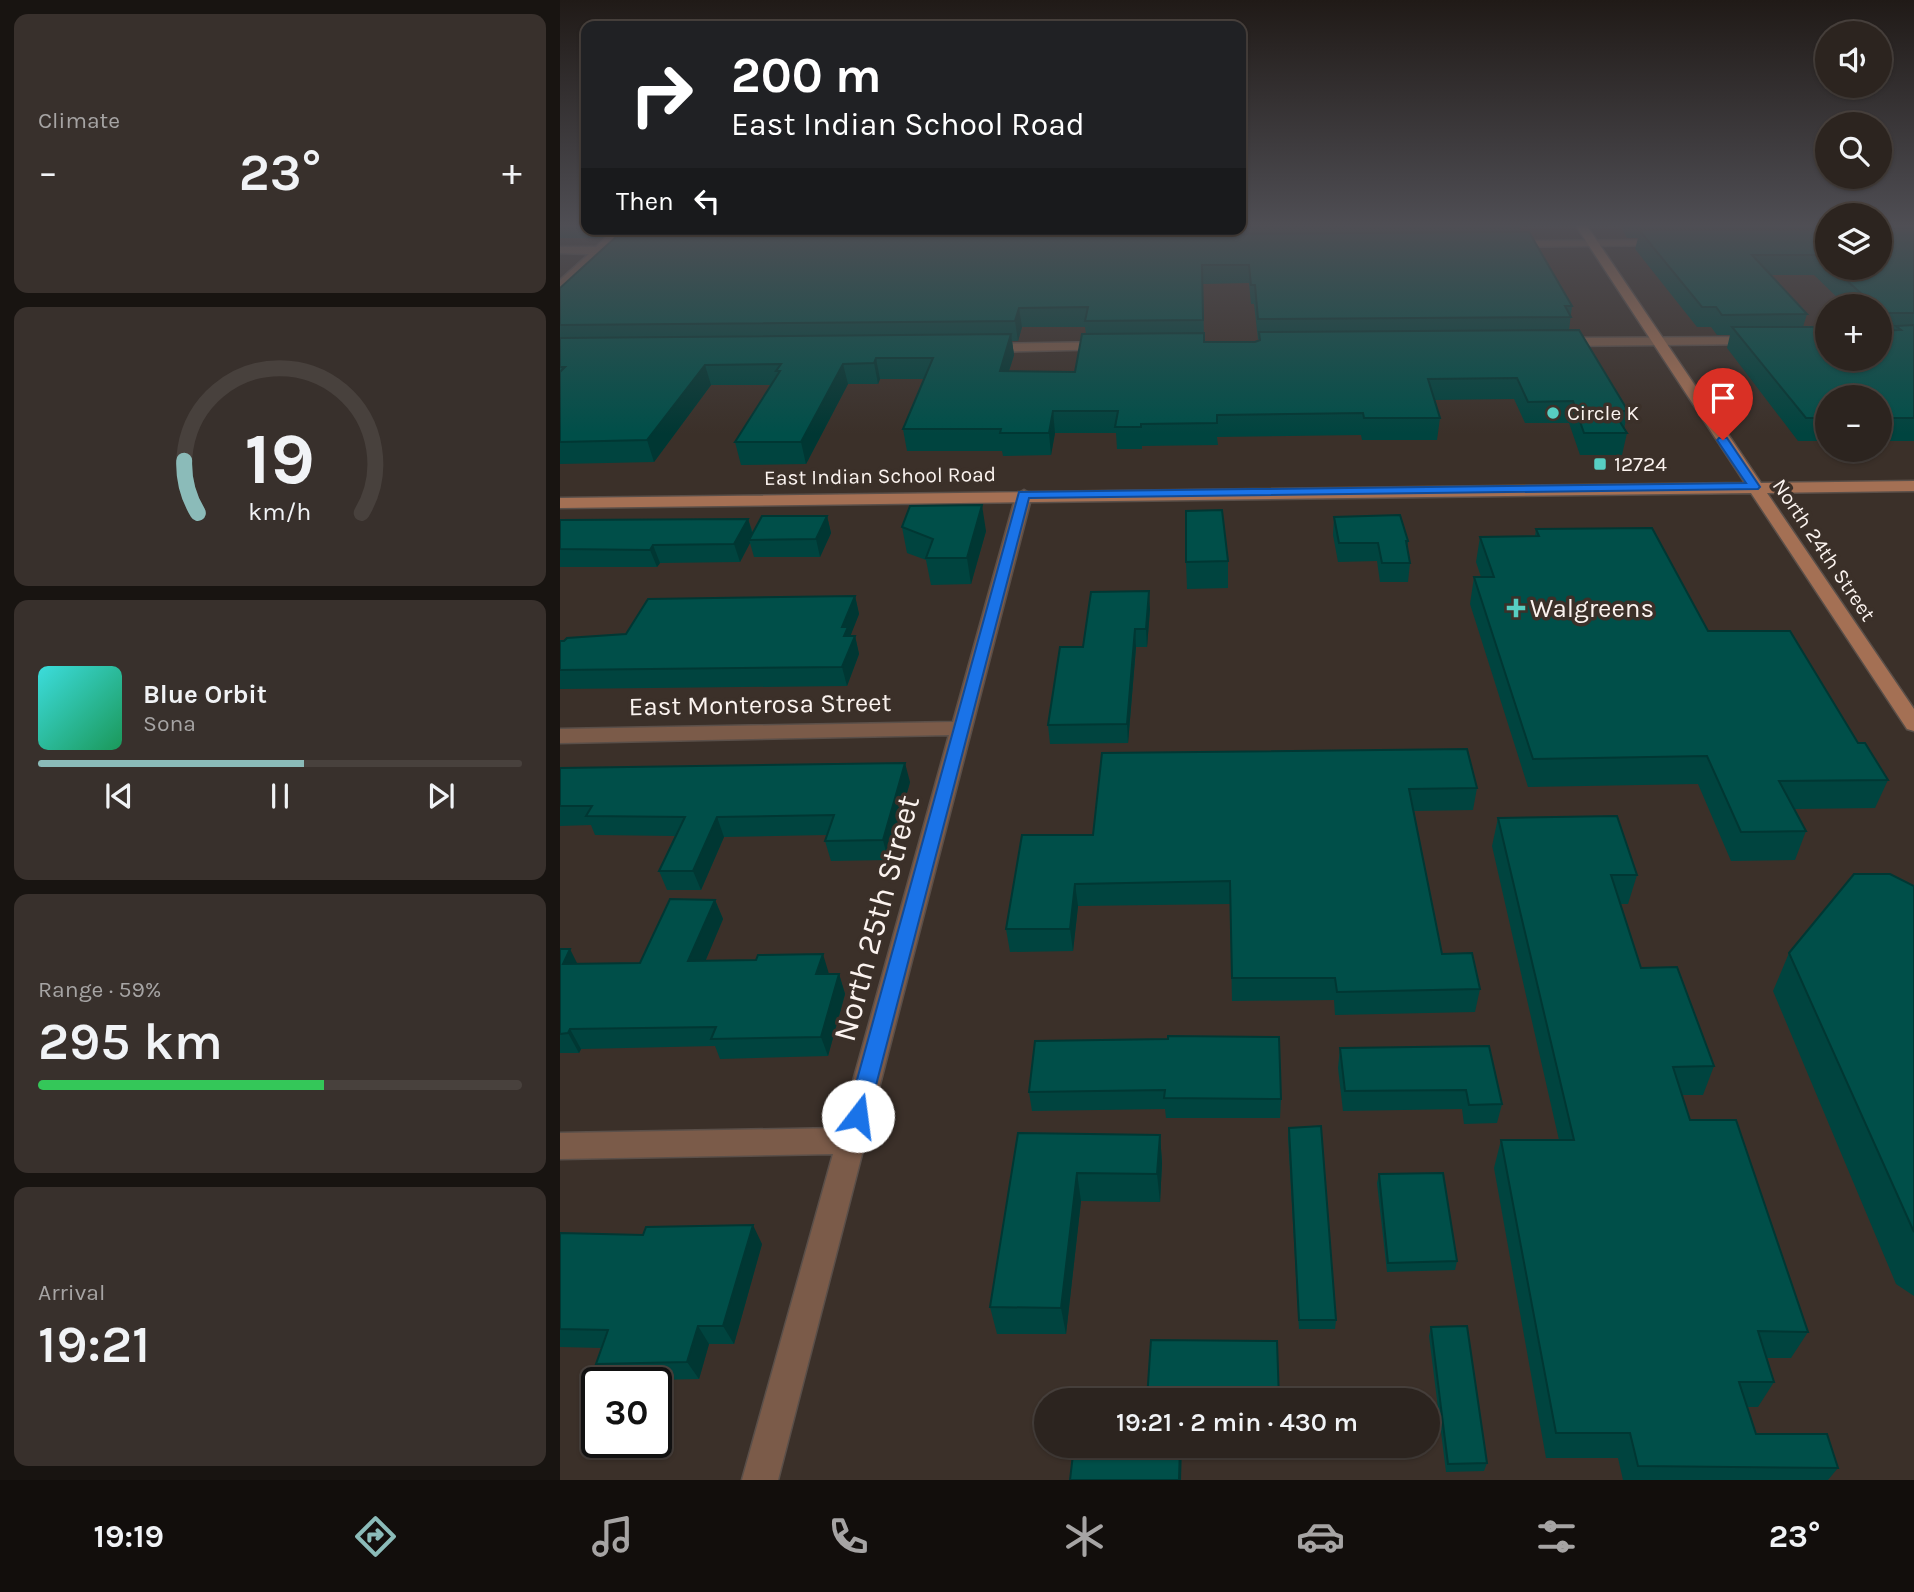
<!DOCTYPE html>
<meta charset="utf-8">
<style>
:root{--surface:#2c241f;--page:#38302c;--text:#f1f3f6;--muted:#a6a4a4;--line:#48413d;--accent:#8bbbb9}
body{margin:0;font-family:Karla,sans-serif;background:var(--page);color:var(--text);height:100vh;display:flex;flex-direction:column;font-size:26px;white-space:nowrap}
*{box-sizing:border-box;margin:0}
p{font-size:23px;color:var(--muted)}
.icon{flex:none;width:38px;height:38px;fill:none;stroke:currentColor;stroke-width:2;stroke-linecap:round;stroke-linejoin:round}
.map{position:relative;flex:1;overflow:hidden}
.panel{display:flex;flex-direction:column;gap:14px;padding:14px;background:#181411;width:560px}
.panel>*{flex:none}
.hud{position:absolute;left:21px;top:21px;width:665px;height:214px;border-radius:14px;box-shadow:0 2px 5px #0004,0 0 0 2px var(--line);background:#202124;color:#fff;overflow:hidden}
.buttons{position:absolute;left:1255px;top:21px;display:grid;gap:14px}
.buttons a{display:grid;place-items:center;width:77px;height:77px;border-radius:50%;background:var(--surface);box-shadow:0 2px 5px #0004,0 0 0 2px var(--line);font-size:35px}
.speed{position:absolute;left:21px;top:1367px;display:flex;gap:14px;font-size:35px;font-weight:700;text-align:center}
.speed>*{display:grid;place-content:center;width:91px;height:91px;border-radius:50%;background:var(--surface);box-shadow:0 2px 5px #0004,0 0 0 2px var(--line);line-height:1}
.speed .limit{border:4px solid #111;border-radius:10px;background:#fff;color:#111}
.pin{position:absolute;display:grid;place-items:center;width:60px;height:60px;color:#fff;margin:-72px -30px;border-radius:50% 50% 50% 0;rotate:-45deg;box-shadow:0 0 7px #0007}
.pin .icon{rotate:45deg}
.me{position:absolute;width:77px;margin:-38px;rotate:15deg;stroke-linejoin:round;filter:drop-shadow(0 0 5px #0008)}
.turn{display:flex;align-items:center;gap:24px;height:147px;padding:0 35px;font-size:32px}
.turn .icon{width:91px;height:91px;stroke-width:2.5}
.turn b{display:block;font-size:49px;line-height:60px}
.then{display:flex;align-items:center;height:66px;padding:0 35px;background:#0003;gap:14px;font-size:26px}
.big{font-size:52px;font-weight:600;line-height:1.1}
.panel .tile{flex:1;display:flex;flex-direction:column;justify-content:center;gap:10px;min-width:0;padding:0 24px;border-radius:14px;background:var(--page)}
.panel .dial{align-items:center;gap:0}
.dial svg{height:182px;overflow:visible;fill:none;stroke:var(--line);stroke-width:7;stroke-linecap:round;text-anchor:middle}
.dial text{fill:var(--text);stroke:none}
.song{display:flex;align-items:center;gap:21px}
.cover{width:84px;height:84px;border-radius:10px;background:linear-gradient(135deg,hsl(180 70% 55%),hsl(150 70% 35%))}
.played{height:7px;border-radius:4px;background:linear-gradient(90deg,var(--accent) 55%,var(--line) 55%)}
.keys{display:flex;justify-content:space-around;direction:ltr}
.heat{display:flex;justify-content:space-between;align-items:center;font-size:38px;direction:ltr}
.charge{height:10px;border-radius:5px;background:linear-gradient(90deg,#34c759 59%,var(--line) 0)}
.trip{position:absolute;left:474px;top:1388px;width:406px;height:70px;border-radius:35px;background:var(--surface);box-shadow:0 2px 5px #0004,0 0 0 2px var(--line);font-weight:600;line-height:70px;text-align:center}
.menu{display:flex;height:112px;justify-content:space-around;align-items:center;background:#120e0c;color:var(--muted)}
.menu .icon{width:49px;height:49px}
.menu .active{color:var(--accent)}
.menu b{font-size:32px;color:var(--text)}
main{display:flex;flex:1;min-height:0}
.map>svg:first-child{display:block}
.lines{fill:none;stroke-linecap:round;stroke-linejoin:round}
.street-casing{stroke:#5a4f49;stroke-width:3}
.secondary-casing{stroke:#5a4f49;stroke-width:3}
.street{fill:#7b5b49;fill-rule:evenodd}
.secondary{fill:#a47054;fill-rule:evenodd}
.wall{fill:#00443f;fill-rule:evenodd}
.shaded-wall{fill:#003733}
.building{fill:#004f49;stroke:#003733;stroke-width:2}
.route{fill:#1a73e8;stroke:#114b97;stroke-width:2}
.poi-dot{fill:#57cec2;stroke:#3b3029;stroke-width:2.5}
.labels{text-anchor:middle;stroke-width:7;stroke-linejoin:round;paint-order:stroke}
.far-poi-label{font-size:21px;fill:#fbf3ef;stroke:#3b3029;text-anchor:start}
.far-street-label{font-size:21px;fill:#fbf3ef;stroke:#3b3029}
.poi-label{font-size:26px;fill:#fbf3ef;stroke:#3b3029;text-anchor:start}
.street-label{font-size:26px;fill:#fbf3ef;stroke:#3b3029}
.near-street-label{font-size:32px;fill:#fbf3ef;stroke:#3b3029}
</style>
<main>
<section class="panel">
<div class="tile"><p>Climate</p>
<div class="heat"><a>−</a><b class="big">23°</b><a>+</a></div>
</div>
<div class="tile dial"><svg viewBox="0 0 100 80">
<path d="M14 69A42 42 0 1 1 86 69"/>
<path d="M14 69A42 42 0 0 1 8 46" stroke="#8bbbb9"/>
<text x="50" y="56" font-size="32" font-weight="700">19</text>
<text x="50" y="72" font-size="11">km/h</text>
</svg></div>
<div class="tile">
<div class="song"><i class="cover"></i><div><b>Blue Orbit</b><p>Sona</p></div></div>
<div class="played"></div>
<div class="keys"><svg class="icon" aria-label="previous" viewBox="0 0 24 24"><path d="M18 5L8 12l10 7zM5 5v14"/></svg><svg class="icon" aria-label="pause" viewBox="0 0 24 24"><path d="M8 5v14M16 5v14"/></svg><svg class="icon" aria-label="next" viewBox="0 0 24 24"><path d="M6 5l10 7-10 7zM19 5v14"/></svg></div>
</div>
<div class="tile"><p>Range · 59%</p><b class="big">295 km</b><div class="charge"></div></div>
<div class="tile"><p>Arrival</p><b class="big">19:21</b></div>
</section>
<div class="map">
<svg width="1354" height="1480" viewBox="0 0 1354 1480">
<rect width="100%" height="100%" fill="#3b3029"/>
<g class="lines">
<defs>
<path id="street" d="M55 229H67L48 247 75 249V253L41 254 0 290V280L29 254 0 253V247H36Z
M1104 240 1109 243 1108 245 947 247 942 244 947 241Z
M1195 337 1201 341 1200 344 1000 346 994 342 1000 338Z
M547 342 554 346 552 349 426 352 419 348 426 344Z
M464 490 472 495 218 1480H182L273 1154 0 1159V1133L280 1128 389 735 0 743V729L393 722 456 495Z"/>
<path id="secondary" d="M1016 226H1027L1201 483 1354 481V491L1207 493 1354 709V731L1347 729 1191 493 0 508V498L1185 483Z"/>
</defs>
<!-- street casing -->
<use href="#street" class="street-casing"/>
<!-- secondary casing -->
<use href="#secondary" class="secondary-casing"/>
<!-- street -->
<use href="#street" class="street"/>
<!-- secondary -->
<use href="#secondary" class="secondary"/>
</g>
<!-- wall -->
<path class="wall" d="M0 226H26V229H51L42 238H0Z
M681 226H961L960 232 1012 306 1009 330 1068 411 1064 429 1067 433 1062 455H1020L1009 423H965L954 399 874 400 880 418 877 440H802L801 435 657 437 658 445 582 446V449H557L556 433H495L491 455 443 456 442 451H347L343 429 364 379H320L318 384H288L246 464 181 465 175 442 211 385H151L94 462 0 464V288L62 237 59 229H681ZM689 283 691 304H694L698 339H699V341L695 342H644L643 284ZM462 327H525L526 334 515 372 449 371 454 355 452 341H458Z
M1060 226H1267V268H1320V226H1354V441H1320V397H1267V441H1238L1167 348 1170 335H1157L1151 327H1137L1075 249 1078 238H1067ZM1210 275H1254L1286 306H1320V359L1263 331 1243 327 1247 314Z
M267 516 271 533 260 557H194L190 543 180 562 100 563 97 567H0V520L188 519 193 533Z
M774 517 848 541 847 548 850 563 848 582H820L817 561 778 562 773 535Z
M342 527 426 531 411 584 371 585 366 560 347 553Z
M976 529 1148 631 1298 743 1328 780 1315 808 1234 809 1246 831 1235 860 1171 861 1138 784 968 787 910 604 914 577H921L916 562 920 537 975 536Z
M668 561V588L627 589 626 562Z
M295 596 299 614 290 636H295L299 654 287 686 0 689V641L66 634Z
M590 609 587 647H576L568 743 490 744 488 725 523 647Z
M542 753 917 788 913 810 854 811 882 954 920 989 915 1012 775 1015 774 1000 672 1001 670 904 518 906 513 951 450 952 446 929 533 835Z
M0 768 350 782 328 860 271 861 265 841 267 835 164 837 141 890H107L99 871 115 836 35 835 31 825 0 826Z
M938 818 1077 875 1068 904H1060L1081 968 1154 1066 1143 1095H1122L1130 1120 1248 1332 1231 1358H1207L1214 1382 1198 1407H1187L1196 1434 1278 1468 1268 1480H1063L1058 1458H986L934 1168 941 1140H999L932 846Z
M1354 886V1296L1336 1284 1213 991 1229 953Z
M155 900 163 919 145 961 269 974H279L285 994 268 1056 160 1059 155 1046 21 1049 19 1053H0V949L18 964 80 963Z
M475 1041 721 1099 720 1118H606L605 1109 472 1111 469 1092Z
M929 1046 942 1104 937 1123 904 1124 902 1109 783 1111 778 1068 780 1048Z
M729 1128 776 1320 775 1329H739L728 1137Z
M458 1133 600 1135 602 1163 600 1202 521 1201 506 1334H437L430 1307Z
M819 1174 897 1261 895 1270 827 1272 817 1183Z
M0 1233 202 1244 174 1344H149L139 1379 49 1381 36 1364 42 1348 0 1347Z
M871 1327 927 1463 924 1471 886 1472 869 1336Z"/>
<!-- shaded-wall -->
<path class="shaded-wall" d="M39 229H51L42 238Z
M459 308 462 327 458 341 455 321Z
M1327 313 1320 334V330L1324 315Z
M451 334 454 355 442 392 440 371Z
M316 358 320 379 318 384 314 363Z
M283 364 288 384 246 464 241 442Z
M145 365 151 385 94 462 87 440Z
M493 411 495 433 491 455 489 433Z
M422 505 426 531 411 584 407 558Z
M267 516 271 533 260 557 256 539Z
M188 519 193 536 189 540 190 543 180 562 174 544Z
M93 545 100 563 97 567 90 550Z
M589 591 590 609 587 647 586 629Z
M295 596 299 614 290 637 295 636 299 654 287 686 282 667V627Z
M575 629 576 647 568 743 567 724Z
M345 763 350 782 328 860 323 840Z
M157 817 164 837 141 890 133 871Z
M515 884 518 906 513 951 510 929Z
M155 900 163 919 137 981 128 961Z
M10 949 20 969 3 964Z
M263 954 269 974H256Z
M279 974 285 994 268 1056 261 1037Z
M10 1029 21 1049 19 1053 8 1033Z
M600 1135 602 1163 600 1202 597 1174Z
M517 1173 521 1201 506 1334 501 1308Z
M193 1225 202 1244 174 1344 163 1326Z
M138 1326 149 1344 139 1379 127 1362Z
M620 1446H622L621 1480H619Z"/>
<!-- building -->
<path class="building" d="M681 226H785L681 227Z
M1320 226H1325L1326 229 1354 228V313H1327L1324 315 1320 311V306H1315L1273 268H1320Z
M74 229H284L72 230Z
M1267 229V262L1260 255H1192L1247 314 1162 315 1156 307H1142L1079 230Z
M969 232 1012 306H1005L1011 317 698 319 695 285H691L689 265H642L643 320 525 321 528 307 459 308 455 321 0 325V288L56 237Z
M1354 325V418H1320V397H1267V418H1246L1172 327H1259L1263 331H1267V359H1320V331L1341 330 1336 326Z
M1019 330 1068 411H1053L1067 433H1024L1013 401 968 402 957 378 868 379 880 418H804L803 413 657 415V423L581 424V427H555L558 411H493L489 433H440L441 429H343L373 358H316L314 363 283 364 241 442H175L220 371H216L221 364 145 365 87 440 0 442V372L5 367H0V338L451 334 440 371 515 372 522 334 644 333V342H695L700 340 699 332Z
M422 505 407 558H366L373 539 342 527 350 506Z
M662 510 668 561 626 562V511Z
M840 515 848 541H846L850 563H822L818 543H779L774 517Z
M202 516H267L256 539 189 540Z
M188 519 174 544 93 545 90 550 0 549V520Z
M1092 528 1148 631H1230L1298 743H1305L1328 780 1219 781 1246 831 1181 832 1147 756 973 759 914 577H934L920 537 979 536 976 529Z
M589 591 586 629H575L567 724 488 725 500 647H523L531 592Z
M295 596 282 627H288L284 636H295L282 667 0 670V641H4L7 638 66 634 88 599Z
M907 749 917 788 849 789 882 954 912 953 920 989 777 992 775 978H672L670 881 515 884 510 929H446L462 835H533L542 753Z
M345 763 323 840 265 841 274 815 157 817 133 871H99L125 817 26 816 32 806H0V768Z
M1057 816 1077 875H1051L1081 968 1117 967 1154 1066 1113 1067 1130 1120H1176L1248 1332 1198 1331 1214 1382H1179L1196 1434H1267L1278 1468 1078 1466 1070 1433H996L941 1140H1014L938 818Z
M1294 874H1330L1354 886V1232L1229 953Z
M110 899 155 900 128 961 196 960 198 955 263 954 256 974H279L261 1037 151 1039 156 1027 10 1029 8 1033 0 1034V949H10L3 964 80 963Z
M608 1036 719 1037 721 1099 604 1098 605 1090 469 1092 475 1041 608 1039Z
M929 1046 942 1104 909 1105 906 1090 785 1091 780 1048Z
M761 1126 776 1320H739L729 1128Z
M458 1133 600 1135 597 1174 517 1173 501 1308 430 1307Z
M883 1173 897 1261 828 1263 819 1174Z
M193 1225 163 1326H138L127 1362 36 1364 48 1330 0 1329V1233L83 1235 86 1227Z
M907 1326 927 1463 888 1464 871 1327Z
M591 1340 717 1341 719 1400H518L587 1399Z
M514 1446H620L619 1480H510Z"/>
<!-- sky -->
<linearGradient id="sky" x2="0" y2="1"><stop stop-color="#201a17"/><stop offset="0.52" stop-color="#4f4e54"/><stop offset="1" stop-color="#4f4e54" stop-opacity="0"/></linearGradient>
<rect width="1354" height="434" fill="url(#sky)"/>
<!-- route -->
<path class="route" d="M1159 438H1167L1200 487 1198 489 469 498 308 1116 305 1123 298 1125 290 1123 287 1116 459 492 1186 483 1157 440Z"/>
<!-- markers -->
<g class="poi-dot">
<circle cx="993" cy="413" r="7"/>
<rect x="1033" y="457" width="14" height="14" rx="3.5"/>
<path d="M952.5 597.5h7v7h7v7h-7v7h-7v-7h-7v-7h7z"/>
</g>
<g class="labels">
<!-- far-poi labels -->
<g class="far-poi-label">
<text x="1007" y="420">Circle K</text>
<text x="1054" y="471">12724</text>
</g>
<!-- far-street labels -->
<g class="far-street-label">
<text transform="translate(320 476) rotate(-1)" y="7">East Indian School Road</text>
<text transform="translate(1264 550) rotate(56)" y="7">North 24th Street</text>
</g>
<!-- poi labels -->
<g class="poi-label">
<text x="970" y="617">Walgreens</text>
</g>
<!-- street labels -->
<g class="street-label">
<text transform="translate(200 704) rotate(-1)" y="9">East Monterosa Street</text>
</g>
<!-- near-street labels -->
<g class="near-street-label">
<text transform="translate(316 918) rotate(-75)" y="11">North 25th Street</text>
</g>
</g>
</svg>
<div class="buttons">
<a><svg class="icon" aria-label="sound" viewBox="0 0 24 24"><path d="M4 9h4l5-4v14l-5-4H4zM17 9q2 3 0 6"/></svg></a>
<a><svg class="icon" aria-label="search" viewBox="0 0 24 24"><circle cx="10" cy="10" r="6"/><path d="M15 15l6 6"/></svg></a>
<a><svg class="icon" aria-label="layers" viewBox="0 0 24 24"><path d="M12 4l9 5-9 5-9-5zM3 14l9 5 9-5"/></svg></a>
<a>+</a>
<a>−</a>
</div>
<div class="speed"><div class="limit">30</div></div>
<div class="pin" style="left:1163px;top:440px;background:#d93025"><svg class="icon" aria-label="arrive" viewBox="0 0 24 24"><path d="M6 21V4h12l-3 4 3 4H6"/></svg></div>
<svg class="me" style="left:298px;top:1116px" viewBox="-20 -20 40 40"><circle r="19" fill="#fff"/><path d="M0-13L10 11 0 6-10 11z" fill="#1a73e8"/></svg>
<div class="trip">19:21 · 2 min · 430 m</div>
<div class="hud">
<div class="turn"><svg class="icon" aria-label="right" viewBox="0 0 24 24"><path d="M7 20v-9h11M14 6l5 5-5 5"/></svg><div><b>200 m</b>East Indian School Road</div></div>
<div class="then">Then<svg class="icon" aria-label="left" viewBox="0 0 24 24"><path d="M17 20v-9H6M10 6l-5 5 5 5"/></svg></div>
</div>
</div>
</main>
<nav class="menu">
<b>19:19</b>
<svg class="icon active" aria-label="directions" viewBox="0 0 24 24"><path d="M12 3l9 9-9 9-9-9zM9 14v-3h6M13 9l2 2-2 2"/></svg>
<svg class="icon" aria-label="music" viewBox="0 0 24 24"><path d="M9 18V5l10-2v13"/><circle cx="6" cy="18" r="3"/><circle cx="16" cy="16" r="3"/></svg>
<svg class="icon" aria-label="phone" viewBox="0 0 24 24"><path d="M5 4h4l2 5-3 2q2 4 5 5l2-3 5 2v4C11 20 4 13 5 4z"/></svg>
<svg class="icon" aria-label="climate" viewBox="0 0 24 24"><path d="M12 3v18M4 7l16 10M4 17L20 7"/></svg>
<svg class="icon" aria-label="car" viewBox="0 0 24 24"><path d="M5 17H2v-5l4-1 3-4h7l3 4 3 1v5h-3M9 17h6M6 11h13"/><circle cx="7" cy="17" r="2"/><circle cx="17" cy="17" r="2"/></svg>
<svg class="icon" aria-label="filters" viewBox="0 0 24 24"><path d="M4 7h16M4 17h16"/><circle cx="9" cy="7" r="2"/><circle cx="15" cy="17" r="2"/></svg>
<b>23°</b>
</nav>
